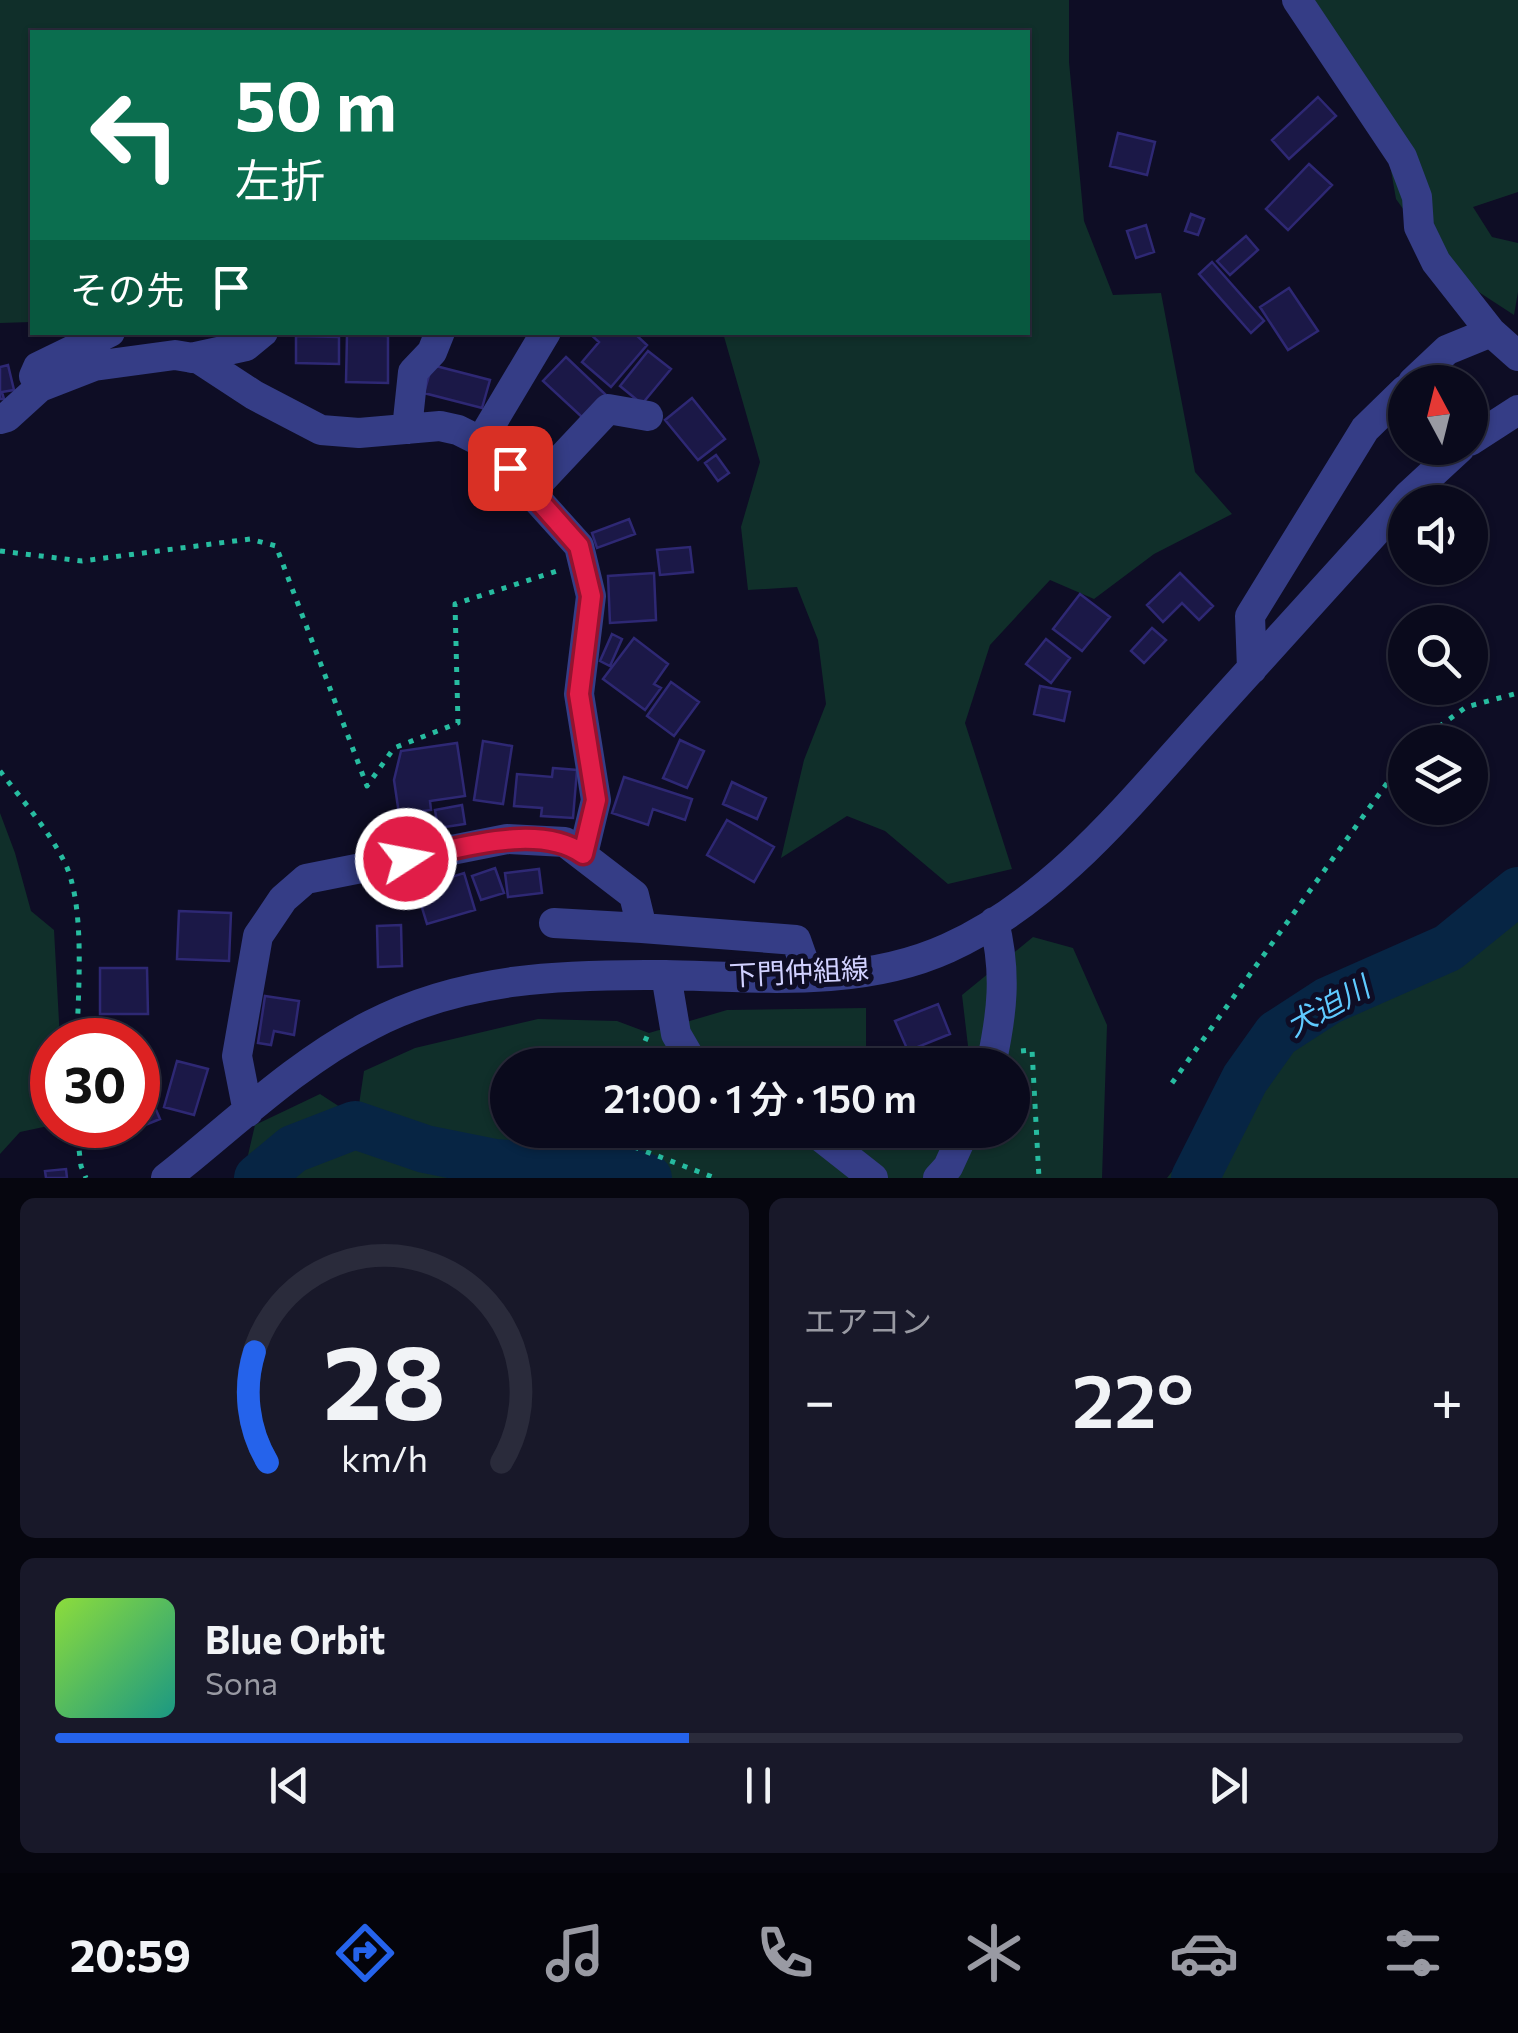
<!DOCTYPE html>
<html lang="ja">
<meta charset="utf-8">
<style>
:root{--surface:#0a0a1c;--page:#181829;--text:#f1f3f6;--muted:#999aa3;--line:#2a2b3b;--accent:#2563eb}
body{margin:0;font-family:Commissioner,"Noto Sans JP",sans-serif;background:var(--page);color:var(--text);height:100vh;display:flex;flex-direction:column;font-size:38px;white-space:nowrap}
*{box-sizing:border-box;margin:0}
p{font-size:32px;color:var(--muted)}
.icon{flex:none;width:55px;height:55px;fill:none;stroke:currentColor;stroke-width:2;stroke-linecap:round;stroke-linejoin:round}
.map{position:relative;height:1178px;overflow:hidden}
.side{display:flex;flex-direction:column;gap:20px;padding:20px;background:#06060f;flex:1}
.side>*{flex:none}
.hud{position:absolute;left:30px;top:30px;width:1000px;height:305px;border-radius:0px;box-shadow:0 2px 8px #0004,0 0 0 2px var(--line);background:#0b6e4f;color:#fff;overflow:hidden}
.needle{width:65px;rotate:353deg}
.buttons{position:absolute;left:1388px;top:365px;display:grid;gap:20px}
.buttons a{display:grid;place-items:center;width:100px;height:100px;border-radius:50%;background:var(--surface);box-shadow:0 2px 8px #0004,0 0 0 2px var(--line);font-size:50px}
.speed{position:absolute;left:30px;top:1018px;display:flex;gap:20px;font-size:50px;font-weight:700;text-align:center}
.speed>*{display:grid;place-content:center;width:130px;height:130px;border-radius:50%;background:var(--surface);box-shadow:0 2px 8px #0004,0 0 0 2px var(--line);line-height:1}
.speed .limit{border:15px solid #d22;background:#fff;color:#111}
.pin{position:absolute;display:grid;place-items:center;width:85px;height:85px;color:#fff;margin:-42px;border-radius:20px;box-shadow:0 5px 15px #0006}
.me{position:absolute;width:110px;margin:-55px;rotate:79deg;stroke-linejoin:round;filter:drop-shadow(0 0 8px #0008)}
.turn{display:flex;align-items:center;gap:35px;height:210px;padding:0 40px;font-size:45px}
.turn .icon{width:130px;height:130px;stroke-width:2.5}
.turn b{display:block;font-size:70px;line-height:85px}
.then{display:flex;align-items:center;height:95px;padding:0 40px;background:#0003;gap:20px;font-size:38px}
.big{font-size:75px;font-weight:600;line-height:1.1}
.side .tile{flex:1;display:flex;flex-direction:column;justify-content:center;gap:15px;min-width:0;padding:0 35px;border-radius:15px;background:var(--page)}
.side .dial{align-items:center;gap:0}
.dial svg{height:260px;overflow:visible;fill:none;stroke:var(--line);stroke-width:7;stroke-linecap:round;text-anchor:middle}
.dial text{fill:var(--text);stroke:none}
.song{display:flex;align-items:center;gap:30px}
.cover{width:120px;height:120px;border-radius:15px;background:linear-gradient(135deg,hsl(90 70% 55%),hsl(170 70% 35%))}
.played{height:10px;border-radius:5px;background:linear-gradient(90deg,var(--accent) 45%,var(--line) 45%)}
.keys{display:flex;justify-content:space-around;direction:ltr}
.heat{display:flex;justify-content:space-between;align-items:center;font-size:55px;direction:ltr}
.side .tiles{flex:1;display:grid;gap:20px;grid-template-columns:1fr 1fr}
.tile:last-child{grid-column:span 2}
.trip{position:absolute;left:490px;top:1048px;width:540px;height:100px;border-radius:50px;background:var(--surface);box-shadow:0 2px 8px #0004,0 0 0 2px var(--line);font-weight:600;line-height:100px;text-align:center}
.tabs{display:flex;height:160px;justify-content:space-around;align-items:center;background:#04040b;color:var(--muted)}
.tabs .icon{width:70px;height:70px}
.tabs .selected{color:var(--accent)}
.tabs b{font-size:45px;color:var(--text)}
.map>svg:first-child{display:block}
.green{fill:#102f2a}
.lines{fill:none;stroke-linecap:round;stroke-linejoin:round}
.river{stroke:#072544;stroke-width:48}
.building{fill:#1b1847;stroke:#2e2874;stroke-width:2.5}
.path{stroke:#27bca0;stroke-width:5;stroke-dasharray:5 8;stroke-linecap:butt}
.minor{stroke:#353d86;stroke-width:30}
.route-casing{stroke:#92132f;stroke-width:25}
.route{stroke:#e11d48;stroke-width:18}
.labels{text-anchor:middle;stroke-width:10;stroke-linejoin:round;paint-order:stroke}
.street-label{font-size:28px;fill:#d1d1ff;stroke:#0e0d25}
.water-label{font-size:30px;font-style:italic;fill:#5fcaff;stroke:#0e0d25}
</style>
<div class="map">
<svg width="1518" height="1178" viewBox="0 0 1518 1178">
<rect width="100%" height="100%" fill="#0e0d25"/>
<!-- green -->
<path class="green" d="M0 0H1069V62L1084 221 1113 295 1161 293 1195 472 1232 514 1154 554 1094 599 1050 580 990 645 965 723 1012 869 948 884 885 831 847 816 781 858 804 760 826 704 818 640 797 587 748 590 741 527 760 462 723 333 1028 332V32H32V322L0 323Z
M1290 0H1518V192L1473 207 1492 237 1518 243V292L1514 315 1448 272 1396 199 1389 159Z
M0 813 15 853 31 911 54 930 60 1040H52L53 1125 20 1132 0 1154Z
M1518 878V1178H1167L1246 1075Z
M1033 937 1073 948 1107 1025 1102 1178H252L245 1168 255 1125 320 1094 357 1118 364 1071 415 1048 538 1019 617 1021 649 1033 727 1010 866 1008V1065H508V1130H863V1135L921 1140 934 1130H1012V1065H965L968 1046 962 995Z"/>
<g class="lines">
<!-- river -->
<path class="river" d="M258 1178 293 1149 355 1125 425 1149 495 1163 637 1174 648 1178
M1195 1178 1245 1079 1277 1034 1328 1001 1448 948 1518 891"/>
</g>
<!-- building -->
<path class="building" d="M1318 97 1336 116 1289 159 1272 140Z
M1118 133 1155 142 1147 175 1110 166Z
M1309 164 1332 185 1288 230 1266 209Z
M1191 214 1204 219 1198 235 1185 231Z
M1146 225 1154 252 1136 258 1127 231Z
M1246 236 1258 250 1230 275 1217 261Z
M1212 262 1264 321 1251 333 1199 274Z
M1289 288 1318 331 1288 350 1260 307Z
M588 332H633L647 345 611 387 582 362 599 342Z
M347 335 388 336V383L346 382Z
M296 336 339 337V364L296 363Z
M648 351 671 369 642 404 620 386Z
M566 357 605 394 583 418 543 381Z
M8 365 14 390 2 392 4 399H0V367Z
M432 365 490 380 482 408 424 393Z
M692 398 725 439 698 460 665 420Z
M716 455 729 473 718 481 705 463Z
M629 519 635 534 597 548 592 533Z
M690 547 693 572 660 575 657 550Z
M654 573 656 620 610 623 608 576Z
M1180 573 1213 606 1199 620 1182 603 1163 622 1147 605Z
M1080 594 1110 617 1082 651 1053 629Z
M1152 628 1166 640 1144 663 1131 651Z
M612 634 622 639 610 666 600 661Z
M634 638 668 664 654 684 661 688 645 710 603 679Z
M1046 639 1070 658 1051 683 1026 664Z
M671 682 699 702 674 736 647 716Z
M1040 686 1070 692 1064 721 1034 714Z
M680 740 704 751 687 788 663 778Z
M483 741 512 746 503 804 474 800Z
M457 743 465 796 430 801 431 810 399 814 394 780 401 751Z
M553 768 577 770 573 818 541 816 542 808 514 806 517 774 552 777Z
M624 777 692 799 685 820 653 809 648 825 612 813Z
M732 782 766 798 757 819 723 804Z
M462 805 465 824 438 828 435 810Z
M727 820 774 847 754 882 707 855Z
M495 868 504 893 481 900 472 876Z
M539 869 542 893 508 897 505 873Z
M464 873 475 910 427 924 416 888Z
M179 911 231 913 229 961 177 959Z
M401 925 402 966 378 967 377 926Z
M100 968H147L148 1014H100Z
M265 996 299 1001 294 1035 274 1031 271 1045 258 1043Z
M938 1004 950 1034 908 1051 895 1021Z
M177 1061 208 1069 194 1115 164 1107Z
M142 1077 160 1119 101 1143 93 1125H138V1078Z
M66 1169 67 1178H46L45 1171Z"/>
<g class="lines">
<!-- path -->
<path class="path" d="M0 551 82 561 250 539 276 546 367 786 394 748 458 723 455 604 557 571
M1418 742 1466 707 1518 693
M0 771C22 800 47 828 64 861 86 904 78 991 77 1040
M1021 1051 1032 1050 1039 1178
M635 1065 648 1034
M1172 1083 1405 758
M76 1125 81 1166 86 1178
M606 1130 603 1135 715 1178"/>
<!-- minor -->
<path class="minor" d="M1297 0 1402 157 1417 197 1419 227 1436 262 1491 332 1518 356
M191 358 246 346 263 332
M1413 382 1447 350 1491 332
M40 387 34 376 38 367 110 332
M0 419 7 417 40 387 94 366 175 355 199 359 254 395 321 430 359 433 440 426 458 430 488 445 579 546 591 596 579 694 596 800 583 854
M407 429 413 372 432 352 440 332
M481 441 546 332
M1470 441 1518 410
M531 491 608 409 648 416
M1252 669 1250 616 1365 429 1405 390
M554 923 642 928
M666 975 676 1034 694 1065
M991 1065C1002 1014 1007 973 994 922
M248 1112 237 1056 258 936 283 899 306 879 507 839 565 842 634 895 642 928 796 940 809 977
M812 1130 873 1178
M166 1178C232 1126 296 1063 371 1025 463 977 565 974 665 975 759 977 860 988 948 948 1054 900 1130 803 1206 719 1273 645 1341 570 1408 496L1460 448
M938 1178 948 1167 965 1130"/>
</g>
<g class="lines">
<defs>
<path id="route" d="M406 859C458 849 538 822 583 854L596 800 579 694 591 596 579 546 510 468"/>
</defs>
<!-- route casing -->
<use href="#route" class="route-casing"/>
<!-- route -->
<use href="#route" class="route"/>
</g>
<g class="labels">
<!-- street labels -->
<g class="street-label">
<text transform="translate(799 972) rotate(-3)" y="10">下門仲組線</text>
</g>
<!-- water labels -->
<g class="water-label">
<text transform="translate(1328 1007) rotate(-29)" y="10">犬迫川</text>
</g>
</g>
</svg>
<div class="buttons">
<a><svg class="needle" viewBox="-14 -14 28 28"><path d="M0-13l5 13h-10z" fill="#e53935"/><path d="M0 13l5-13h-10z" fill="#999aa3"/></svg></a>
<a><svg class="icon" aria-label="sound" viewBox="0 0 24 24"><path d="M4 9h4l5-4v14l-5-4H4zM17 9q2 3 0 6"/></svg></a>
<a><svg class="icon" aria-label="search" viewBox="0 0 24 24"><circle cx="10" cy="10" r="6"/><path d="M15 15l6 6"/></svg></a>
<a><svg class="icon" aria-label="layers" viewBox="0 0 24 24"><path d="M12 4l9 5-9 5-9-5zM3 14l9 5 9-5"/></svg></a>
</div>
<div class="speed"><div class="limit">30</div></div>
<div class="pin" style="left:510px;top:468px;background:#d93025"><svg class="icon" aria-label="arrive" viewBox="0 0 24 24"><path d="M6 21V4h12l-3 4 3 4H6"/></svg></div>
<svg class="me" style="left:406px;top:859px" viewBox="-20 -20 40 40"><circle r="17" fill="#e11d48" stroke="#fff" stroke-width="3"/><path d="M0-11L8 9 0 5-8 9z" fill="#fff"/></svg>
<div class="trip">21:00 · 1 分 · 150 m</div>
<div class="hud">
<div class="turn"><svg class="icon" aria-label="left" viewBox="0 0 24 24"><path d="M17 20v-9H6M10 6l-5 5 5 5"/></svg><div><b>50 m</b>左折</div></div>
<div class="then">その先<svg class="icon" aria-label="arrive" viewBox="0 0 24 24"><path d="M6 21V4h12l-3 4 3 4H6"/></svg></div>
</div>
</div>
<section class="side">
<div class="tiles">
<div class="tile dial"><svg viewBox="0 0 100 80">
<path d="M14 69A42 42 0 1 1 86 69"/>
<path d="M14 69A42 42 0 0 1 10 35" stroke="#2563eb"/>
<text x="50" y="56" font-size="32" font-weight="700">28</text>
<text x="50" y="72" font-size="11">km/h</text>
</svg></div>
<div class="tile"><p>エアコン</p>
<div class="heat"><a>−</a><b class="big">22°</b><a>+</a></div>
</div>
<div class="tile">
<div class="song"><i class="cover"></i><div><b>Blue Orbit</b><p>Sona</p></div></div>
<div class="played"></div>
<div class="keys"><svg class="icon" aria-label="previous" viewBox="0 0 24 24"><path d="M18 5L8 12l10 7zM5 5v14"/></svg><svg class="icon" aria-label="pause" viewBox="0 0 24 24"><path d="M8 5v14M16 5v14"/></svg><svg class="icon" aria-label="next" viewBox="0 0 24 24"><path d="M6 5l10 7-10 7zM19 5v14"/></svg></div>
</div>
</div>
</section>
<nav class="tabs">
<b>20:59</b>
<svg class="icon selected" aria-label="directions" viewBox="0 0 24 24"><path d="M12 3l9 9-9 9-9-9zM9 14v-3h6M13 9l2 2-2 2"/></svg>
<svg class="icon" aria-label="music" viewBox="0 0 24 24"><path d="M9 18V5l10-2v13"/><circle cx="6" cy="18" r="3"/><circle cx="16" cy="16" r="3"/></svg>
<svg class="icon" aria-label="phone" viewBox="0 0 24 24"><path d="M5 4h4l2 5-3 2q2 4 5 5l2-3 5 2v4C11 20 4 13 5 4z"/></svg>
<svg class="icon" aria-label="climate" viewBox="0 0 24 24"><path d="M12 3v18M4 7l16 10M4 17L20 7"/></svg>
<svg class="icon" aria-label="car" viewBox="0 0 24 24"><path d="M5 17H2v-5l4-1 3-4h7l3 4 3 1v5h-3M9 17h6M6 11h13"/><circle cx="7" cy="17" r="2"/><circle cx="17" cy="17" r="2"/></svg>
<svg class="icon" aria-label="filters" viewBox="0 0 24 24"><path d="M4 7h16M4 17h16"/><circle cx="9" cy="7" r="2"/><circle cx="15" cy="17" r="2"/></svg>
</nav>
